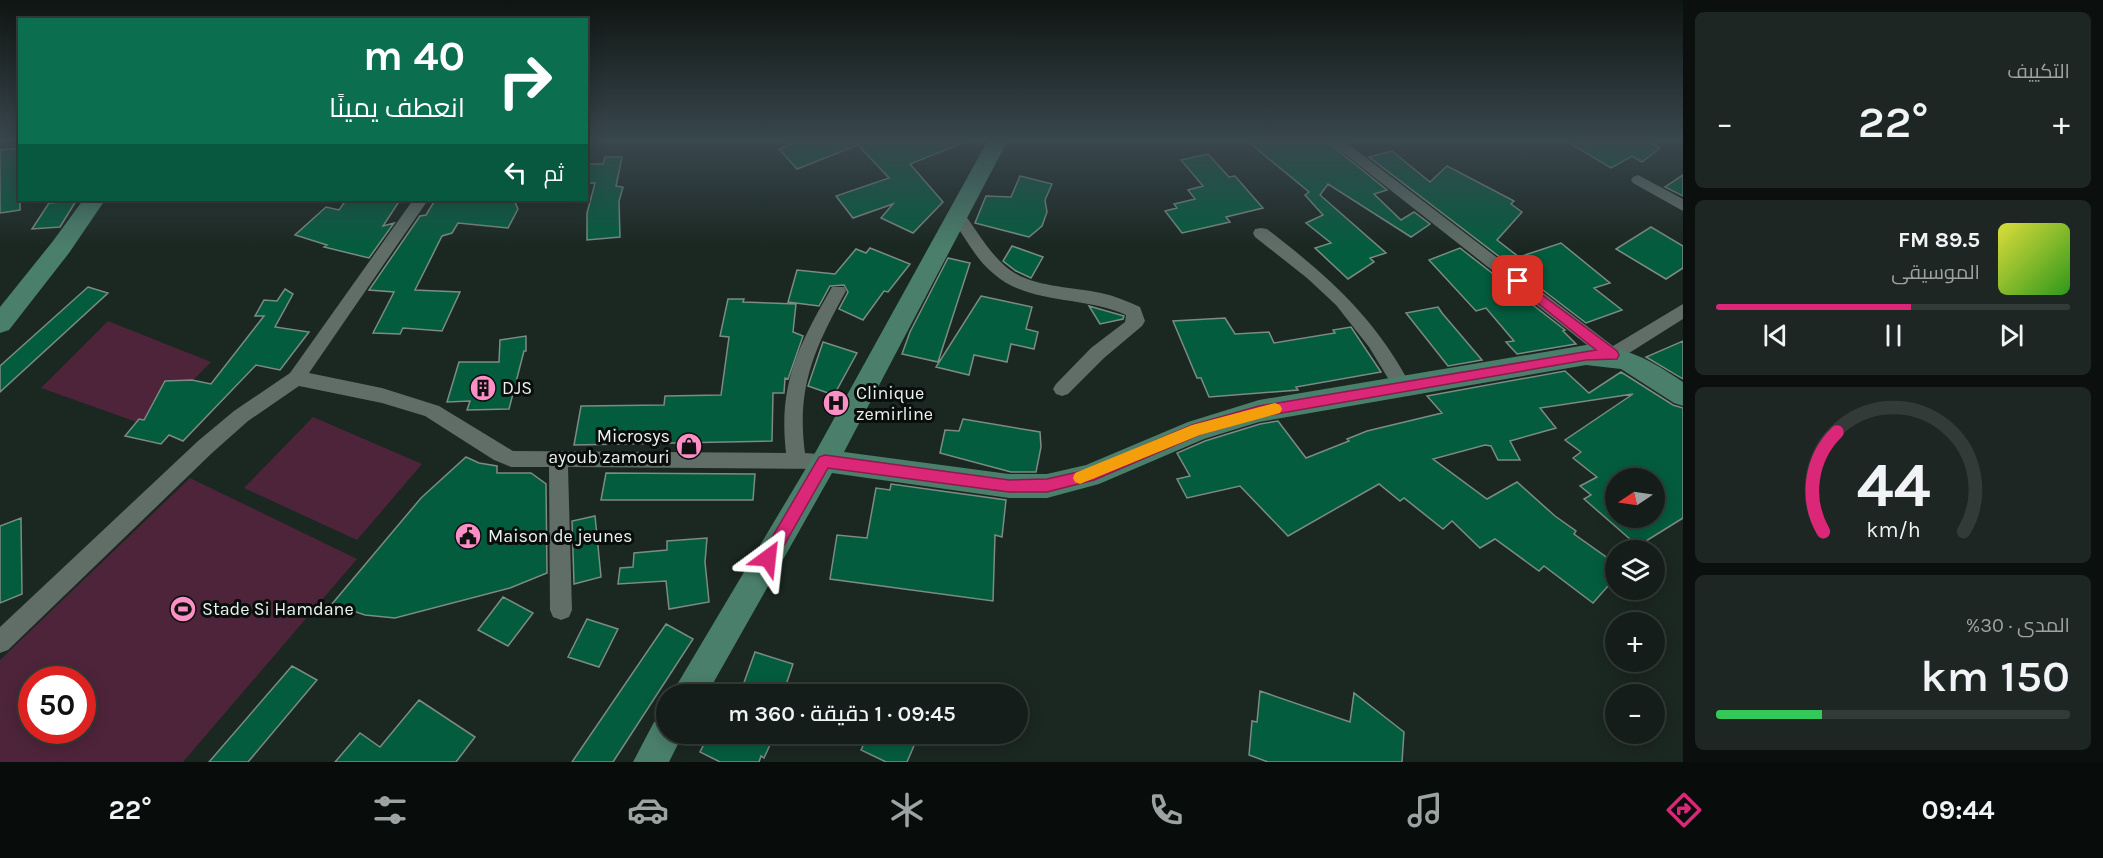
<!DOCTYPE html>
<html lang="ar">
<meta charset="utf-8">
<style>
:root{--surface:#141d19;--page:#1d2622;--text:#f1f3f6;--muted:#9da2a2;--line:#333b38;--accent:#db2777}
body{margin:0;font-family:Karla,Cairo,sans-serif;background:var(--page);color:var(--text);direction:rtl;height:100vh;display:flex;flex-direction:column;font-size:22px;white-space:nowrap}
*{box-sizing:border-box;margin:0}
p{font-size:20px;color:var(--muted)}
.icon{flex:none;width:33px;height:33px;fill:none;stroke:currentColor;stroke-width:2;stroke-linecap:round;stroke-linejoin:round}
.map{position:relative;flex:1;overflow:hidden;direction:ltr}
.sheet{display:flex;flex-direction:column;gap:12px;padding:12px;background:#0b100e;width:420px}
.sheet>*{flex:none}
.top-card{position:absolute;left:18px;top:18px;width:570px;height:183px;border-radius:0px;box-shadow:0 3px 15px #0003,0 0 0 2px var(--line);direction:rtl;background:#0b6e4f;color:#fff;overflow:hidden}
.needle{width:39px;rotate:257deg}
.fabs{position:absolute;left:1605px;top:468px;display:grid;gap:12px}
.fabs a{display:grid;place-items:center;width:60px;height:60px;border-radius:50%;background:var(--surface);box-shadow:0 3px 15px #0003,0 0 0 2px var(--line);font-size:30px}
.speed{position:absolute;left:18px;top:666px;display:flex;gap:12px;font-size:30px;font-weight:700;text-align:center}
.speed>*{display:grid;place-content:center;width:78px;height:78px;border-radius:50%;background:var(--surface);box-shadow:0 3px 15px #0003,0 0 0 2px var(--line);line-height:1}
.speed .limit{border:9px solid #d22;background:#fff;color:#111}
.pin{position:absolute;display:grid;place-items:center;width:51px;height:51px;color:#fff;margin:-26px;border-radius:12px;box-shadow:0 3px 9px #0006}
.me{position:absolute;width:66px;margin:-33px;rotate:30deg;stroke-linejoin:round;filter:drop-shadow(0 0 4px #0008)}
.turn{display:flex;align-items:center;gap:21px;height:126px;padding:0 24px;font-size:27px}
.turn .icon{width:78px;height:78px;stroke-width:2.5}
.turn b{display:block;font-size:42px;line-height:51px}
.then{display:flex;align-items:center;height:57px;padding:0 24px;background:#0003;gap:12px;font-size:22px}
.big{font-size:45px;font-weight:600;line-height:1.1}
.sheet .widget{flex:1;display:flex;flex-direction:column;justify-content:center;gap:9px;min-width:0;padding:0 21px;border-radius:9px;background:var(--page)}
.sheet .dial{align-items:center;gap:0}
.dial svg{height:156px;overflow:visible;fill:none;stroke:var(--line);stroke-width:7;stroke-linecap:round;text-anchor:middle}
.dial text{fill:var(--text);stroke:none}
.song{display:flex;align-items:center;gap:18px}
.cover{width:72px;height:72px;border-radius:9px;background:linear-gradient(135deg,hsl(60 70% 55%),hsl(110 70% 35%))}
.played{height:6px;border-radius:3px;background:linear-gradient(90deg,var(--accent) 55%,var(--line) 55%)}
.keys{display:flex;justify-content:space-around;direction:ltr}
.heat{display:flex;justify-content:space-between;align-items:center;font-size:33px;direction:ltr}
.charge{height:9px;border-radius:4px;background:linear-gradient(90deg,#34c759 30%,var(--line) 0)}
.trip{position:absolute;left:656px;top:684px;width:372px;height:60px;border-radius:30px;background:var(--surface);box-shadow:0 3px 15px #0003,0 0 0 2px var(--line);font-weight:600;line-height:60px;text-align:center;direction:rtl}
.tabs{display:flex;height:96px;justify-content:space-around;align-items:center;background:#080c0a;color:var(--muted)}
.tabs .icon{width:42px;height:42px}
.tabs .active{color:var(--accent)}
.tabs b{font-size:27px;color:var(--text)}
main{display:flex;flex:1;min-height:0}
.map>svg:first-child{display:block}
.green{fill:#4e243a;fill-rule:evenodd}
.building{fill:#045c3e;stroke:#7c8b83;stroke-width:1.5;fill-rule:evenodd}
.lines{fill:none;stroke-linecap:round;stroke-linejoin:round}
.street{fill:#606e67;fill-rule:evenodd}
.secondary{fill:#4a7f6b;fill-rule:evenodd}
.route{fill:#db2777;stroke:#8e194d;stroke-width:1.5}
.slow{fill:#f59e0b}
.labels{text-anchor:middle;stroke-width:6;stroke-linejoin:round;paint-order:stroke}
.poi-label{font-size:18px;fill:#ebf2ee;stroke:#090e0c;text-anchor:start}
</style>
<main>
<section class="sheet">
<div class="widget"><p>التكييف</p>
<div class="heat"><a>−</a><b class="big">22°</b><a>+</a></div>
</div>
<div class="widget">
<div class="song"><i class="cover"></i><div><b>89.5 FM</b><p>الموسيقى</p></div></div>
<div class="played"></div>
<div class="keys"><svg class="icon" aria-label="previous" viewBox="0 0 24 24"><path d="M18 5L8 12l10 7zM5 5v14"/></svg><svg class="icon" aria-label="pause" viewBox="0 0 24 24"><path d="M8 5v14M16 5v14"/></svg><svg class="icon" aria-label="next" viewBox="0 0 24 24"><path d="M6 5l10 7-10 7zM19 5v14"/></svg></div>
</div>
<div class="widget dial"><svg viewBox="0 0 100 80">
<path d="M14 69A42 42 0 1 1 86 69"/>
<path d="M14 69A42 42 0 0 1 21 18" stroke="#db2777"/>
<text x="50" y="56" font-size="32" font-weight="700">44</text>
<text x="50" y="72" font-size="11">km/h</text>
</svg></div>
<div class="widget"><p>المدى · 30%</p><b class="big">150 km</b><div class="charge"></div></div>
</section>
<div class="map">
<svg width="1683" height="762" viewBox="0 0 1683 762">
<rect width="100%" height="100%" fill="#1b2721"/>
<!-- green -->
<path class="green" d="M108 321 211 362 148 426 41 388Z
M313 417 422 464 357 540 244 488Z
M190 478 357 559 183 762H0V660ZM32 680H82V730H32Z"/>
<!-- building -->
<path class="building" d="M801 140H967L968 141 910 164 943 202 913 233 881 218 893 204 853 218 836 196 889 178 858 145 797 169 779 149Z
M1246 140H1325L1387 190 1374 194 1401 220 1414 212 1430 224 1411 237 1328 184 1320 195 1386 253 1370 258 1374 262 1348 279 1315 248 1331 243 1306 223 1323 215 1305 195 1309 192Z
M1564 140H1644L1660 148 1642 162 1632 156 1611 168Z
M20 148V210L0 213V150Z
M1392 151 1430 182 1447 166 1514 201 1511 204 1522 212 1497 240 1519 257 1561 243 1610 283 1594 288 1622 310 1586 323 1369 157Z
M1208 154 1229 177 1235 176 1263 208 1226 217 1230 222 1182 233 1165 211 1177 208 1174 204 1195 199 1188 190 1203 186 1181 160Z
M605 157H622L616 186 623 187 619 201 620 237 587 240V213L595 183H586V164H603Z
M1683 175V196L1665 187Z
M1020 176 1052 184 1045 200 1047 212 1042 226 1029 237 975 223 986 196 1011 197Z
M346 200H400L383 226 394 223 369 258 324 247 327 245 295 235 326 207 339 210Z
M435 200H514L518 209 508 228 458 223 452 233 442 236 415 290 460 292 442 331 403 328 400 334 373 333 394 292 369 290 420 216 426 215Z
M76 201 60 227 32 229 49 203Z
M1651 227 1683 246V268L1666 279 1616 249Z
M1012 246 1043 257 1031 278 1016 271 1003 261Z
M870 248 910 264 888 292 884 291 863 320 839 309 848 292 844 285 830 286 819 306 788 302 797 270 835 274 856 249 866 253Z
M1460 248 1565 330 1563 331 1576 344 1517 354 1506 342 1514 341 1486 308 1476 311 1429 260Z
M948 258 970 263 938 362 902 354 910 332Z
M88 287 108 293 0 392V366Z
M285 289 293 294 275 327 309 332 280 370 256 365 183 441 169 435 161 444 125 436 139 419 144 420 165 381 192 380 211 384 264 316H255L264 300 277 301Z
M981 296 1032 307 1026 329 1038 332 1034 349 1011 344 1007 362 974 355 969 375 936 367Z
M728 299H744L743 302 796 304 793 332 803 336 788 379 785 378 784 393H773L772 441 574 445 581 406 664 405 665 396 721 395 729 337 720 336Z
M1089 306 1124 316 1123 319 1100 324Z
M1438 307 1442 313 1482 360 1448 366 1406 313Z
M1225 318 1235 334 1269 332 1274 343 1335 333 1333 330 1351 327 1381 372 1296 387 1298 390 1209 397 1201 378H1197L1173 321Z
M526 336V351H524L509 409 467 410 470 401 447 402 459 362H499L500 340Z
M1683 341V379L1646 357Z
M823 342 857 353 834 395 808 386Z
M1565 371 1589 393 1621 372 1673 405 1683 408V518L1638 546 1584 499 1591 495 1580 486 1597 477 1573 458 1581 452 1565 440 1633 394 1540 408 1556 428 1510 441 1520 460H1498L1491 446 1485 445 1433 459 1487 499 1517 482 1555 516 1576 531 1574 534 1616 564V577L1593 603 1544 566 1539 571 1495 539 1480 548 1452 521 1443 529 1404 498 1400 501 1379 484 1288 536 1240 486 1187 498 1177 479 1190 476 1177 453 1205 441 1260 424 1278 421 1306 458 1349 441 1347 439 1367 431 1442 413 1427 396ZM1616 478H1654V518H1616Z
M963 419 1040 432 1041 447 1036 472H1011L940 453 945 430 959 431Z
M466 457 479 463 497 466V473H531L546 484 547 573 510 588 395 618 365 615 332 604 421 498Z
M606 473 755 474 753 500H601Z
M891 484 1006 500 1002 537 995 535 993 601 830 579 837 535 867 538 876 488 890 490Z
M595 516 601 577 574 584 572 521Z
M21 518 22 594 0 603V526Z
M707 538 705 562 709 602 669 609 666 581 618 584 620 568 633 567 634 553 667 550V541Z
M503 597 533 613 508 646 478 630Z
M587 619 618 629 599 667 568 657Z
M666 624 693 639 613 762H572Z
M755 652 793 664 783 694H762L742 688Z
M292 666 317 680 248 762H209Z
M1260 691 1350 722 1354 693 1404 732 1402 762H1268L1249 755 1252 721 1257 722Z
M419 700 475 737 456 762H335L360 733 380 747Z
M709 734H775L764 758 761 756 759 762H720L700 752Z
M869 734H919L907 762H886L861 750Z"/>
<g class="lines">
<!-- street -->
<path class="street" d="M1327 140H1343L1613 346 1683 304V319L1618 360 1612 362 1606 360Z
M1638 175 1683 199V211L1633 183 1631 180 1633 177Z
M413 200H428L309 373 382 388 439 406 513 451 786 453C778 383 799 345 832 287H844L846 291C815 347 796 387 805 453L832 455 835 461 832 467 825 469 568 467 572 610 569 617 561 620 553 617 550 610 549 467H511L494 460 425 416 382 403 299 386 248 421 212 453 8 650 0 653V627L198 441 234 411 290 373Z
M957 210 962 211C976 229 988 251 1005 266 1030 288 1070 286 1101 293 1115 296 1127 301 1140 307L1145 321 1142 326 1104 358 1068 394 1062 396 1056 394 1053 389 1056 384 1091 348 1125 322 1126 315C1085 296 1029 305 994 274 976 260 965 237 952 219L949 215 952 211Z
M1261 228 1267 229C1329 277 1375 317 1412 388L1409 393 1403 395 1397 393 1369 347 1336 305 1307 278 1255 237 1253 233 1255 229Z"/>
<!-- secondary -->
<path class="secondary" d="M988 140H1008L844 452 1009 474H1047L1086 465 1188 422 1259 400 1586 345C1628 347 1649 359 1683 382V406L1674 403 1621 369 1586 365 1259 422 1204 439 1099 484 1047 498H1009L832 473 707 694H673L678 683 815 453Z
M83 200H105L69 253 9 330 0 333V307L53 241Z
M666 717V734H683L669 762H633L654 722Z"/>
</g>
<!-- sky -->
<linearGradient id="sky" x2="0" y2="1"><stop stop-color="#0f1512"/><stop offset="0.57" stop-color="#39474e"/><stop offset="1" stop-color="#39474e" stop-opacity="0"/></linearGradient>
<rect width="1683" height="247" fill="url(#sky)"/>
<!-- route -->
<path class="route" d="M1518 277 1617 351 1619 355 1617 359 1586 360 1259 417 1201 434 1094 480 1047 492H1009L828 468 774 563 768 566 763 563 760 558 819 457 825 455 1009 480 1047 479 1087 470 1192 425 1259 406 1596 350 1514 284 1512 281Z"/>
<!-- slow -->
<path class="slow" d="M1275 403 1280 405 1282 409 1280 413 1200 435 1080 484 1075 482 1073 478 1075 473 1192 425Z"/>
<!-- icons -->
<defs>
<symbol id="building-disc" viewBox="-11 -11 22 22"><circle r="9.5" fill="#fb8fc6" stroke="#090e0c"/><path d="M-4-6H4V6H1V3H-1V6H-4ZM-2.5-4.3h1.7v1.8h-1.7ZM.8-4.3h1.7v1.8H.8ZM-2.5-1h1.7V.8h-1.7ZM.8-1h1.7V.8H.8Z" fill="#111"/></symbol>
<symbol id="hospital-disc" viewBox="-11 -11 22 22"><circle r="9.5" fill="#fb8fc6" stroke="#090e0c"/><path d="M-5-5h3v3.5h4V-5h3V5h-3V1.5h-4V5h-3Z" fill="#111"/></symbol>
<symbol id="shop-disc" viewBox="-11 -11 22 22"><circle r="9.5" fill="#fb8fc6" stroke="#090e0c"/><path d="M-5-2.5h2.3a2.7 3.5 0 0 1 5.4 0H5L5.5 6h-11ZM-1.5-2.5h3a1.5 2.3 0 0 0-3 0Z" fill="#111"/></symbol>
<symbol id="civic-disc" viewBox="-11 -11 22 22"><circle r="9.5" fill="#fb8fc6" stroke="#090e0c"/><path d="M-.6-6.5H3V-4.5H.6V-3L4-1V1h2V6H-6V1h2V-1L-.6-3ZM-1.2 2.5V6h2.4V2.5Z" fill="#111"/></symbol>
<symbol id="stadium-disc" viewBox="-11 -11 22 22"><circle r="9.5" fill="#fb8fc6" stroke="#090e0c"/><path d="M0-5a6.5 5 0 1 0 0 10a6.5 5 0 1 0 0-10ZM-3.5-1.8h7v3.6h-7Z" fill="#111"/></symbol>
</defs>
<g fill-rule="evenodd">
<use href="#building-disc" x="468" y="373" width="30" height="30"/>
<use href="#hospital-disc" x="821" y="388" width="30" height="30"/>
<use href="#shop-disc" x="674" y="431" width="30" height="30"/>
<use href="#civic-disc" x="453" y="521" width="30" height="30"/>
<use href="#stadium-disc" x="168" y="594" width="30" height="30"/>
</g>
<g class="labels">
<!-- poi labels -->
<g class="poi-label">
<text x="502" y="394">DJS</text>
<text x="856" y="399">Clinique<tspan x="856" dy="21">zemirline</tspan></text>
<text x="670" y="442" text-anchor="end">Microsys<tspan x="670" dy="21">ayoub zamouri</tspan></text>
<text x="488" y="542">Maison de jeunes</text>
<text x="202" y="615">Stade Si Hamdane</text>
</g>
</g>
</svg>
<div class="fabs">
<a><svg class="needle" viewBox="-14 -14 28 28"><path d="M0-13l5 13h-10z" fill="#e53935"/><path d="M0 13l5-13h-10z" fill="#9da2a2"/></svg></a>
<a><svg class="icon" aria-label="layers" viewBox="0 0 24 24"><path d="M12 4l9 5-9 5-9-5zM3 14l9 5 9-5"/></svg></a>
<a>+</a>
<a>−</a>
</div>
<div class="speed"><div class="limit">50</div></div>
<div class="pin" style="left:1518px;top:281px;background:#d93025"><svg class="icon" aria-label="arrive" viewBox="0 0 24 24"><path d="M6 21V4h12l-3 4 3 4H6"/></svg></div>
<svg class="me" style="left:768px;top:558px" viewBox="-20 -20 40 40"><path d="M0-17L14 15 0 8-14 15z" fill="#db2777" stroke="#fff" stroke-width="4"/></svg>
<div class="trip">09:45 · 1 دقيقة · 360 m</div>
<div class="top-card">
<div class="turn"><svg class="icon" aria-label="right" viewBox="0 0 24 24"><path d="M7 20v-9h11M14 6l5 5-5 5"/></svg><div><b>40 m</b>انعطف يمينًا</div></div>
<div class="then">ثم<svg class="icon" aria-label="left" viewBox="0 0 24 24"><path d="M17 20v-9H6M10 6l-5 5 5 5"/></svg></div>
</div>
</div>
</main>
<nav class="tabs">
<b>09:44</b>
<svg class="icon active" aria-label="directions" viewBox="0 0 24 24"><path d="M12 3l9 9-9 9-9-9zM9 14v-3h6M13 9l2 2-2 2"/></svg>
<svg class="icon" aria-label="music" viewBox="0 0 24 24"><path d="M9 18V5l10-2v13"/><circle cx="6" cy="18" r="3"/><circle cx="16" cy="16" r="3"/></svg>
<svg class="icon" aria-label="phone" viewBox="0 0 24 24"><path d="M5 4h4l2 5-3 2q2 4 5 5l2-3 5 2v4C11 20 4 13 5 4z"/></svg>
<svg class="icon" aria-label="climate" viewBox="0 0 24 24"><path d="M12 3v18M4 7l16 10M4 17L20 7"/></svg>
<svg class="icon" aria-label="car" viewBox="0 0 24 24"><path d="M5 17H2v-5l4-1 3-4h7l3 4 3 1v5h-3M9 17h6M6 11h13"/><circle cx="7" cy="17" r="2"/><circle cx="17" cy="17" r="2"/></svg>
<svg class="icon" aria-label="filters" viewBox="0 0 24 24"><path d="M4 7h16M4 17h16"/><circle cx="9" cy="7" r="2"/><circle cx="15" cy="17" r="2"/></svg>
<b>22°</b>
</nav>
